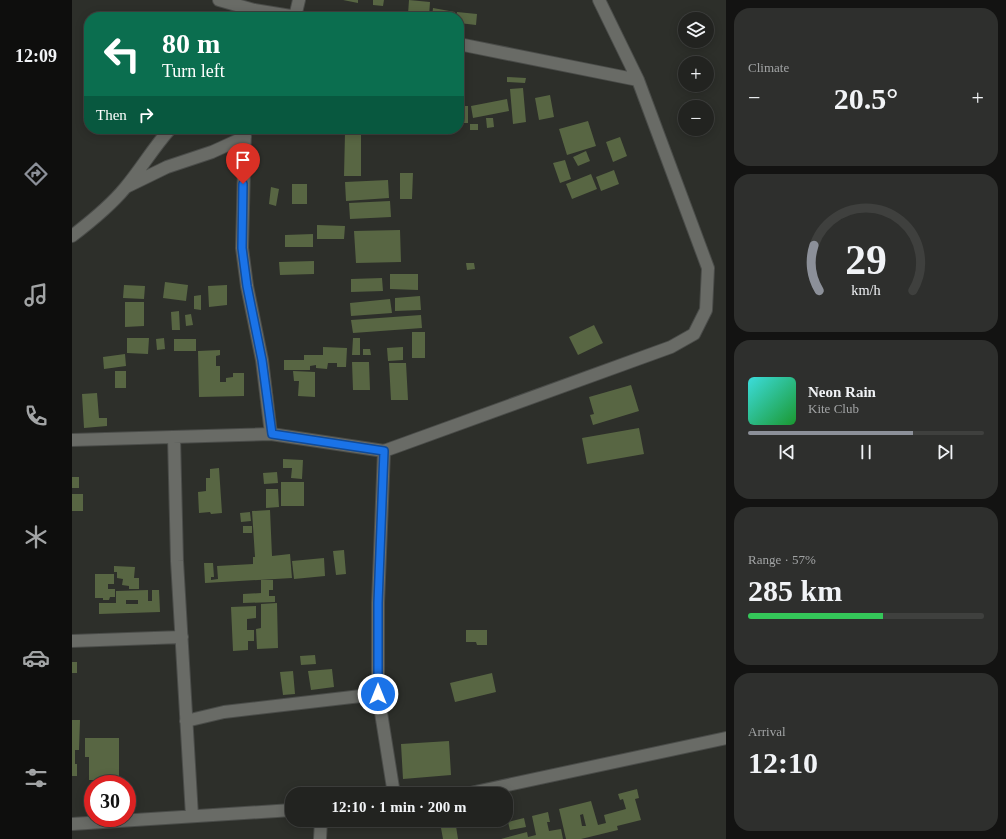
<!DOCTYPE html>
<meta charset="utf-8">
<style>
:root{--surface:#222320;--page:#2e2f2d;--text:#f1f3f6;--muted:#a2a4a5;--line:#3f403e;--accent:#8c9099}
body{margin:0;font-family:Georgia,serif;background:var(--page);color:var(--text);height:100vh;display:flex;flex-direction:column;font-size:15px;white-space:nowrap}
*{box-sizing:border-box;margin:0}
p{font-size:13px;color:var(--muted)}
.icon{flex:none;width:22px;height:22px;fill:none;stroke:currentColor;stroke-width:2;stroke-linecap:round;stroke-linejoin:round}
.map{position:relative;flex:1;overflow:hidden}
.sheet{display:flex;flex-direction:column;gap:8px;padding:8px;background:#131312;width:280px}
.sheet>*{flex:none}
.banner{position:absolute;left:12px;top:12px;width:380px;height:122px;border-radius:16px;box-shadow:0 2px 10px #0003,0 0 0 1px var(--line);background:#0b6e4f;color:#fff;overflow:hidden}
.tools{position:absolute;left:606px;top:12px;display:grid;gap:8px}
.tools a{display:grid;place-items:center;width:36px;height:36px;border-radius:50%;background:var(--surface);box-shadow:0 2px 10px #0003,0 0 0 1px var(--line);font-size:20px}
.speed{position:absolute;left:12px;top:775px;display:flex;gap:8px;font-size:20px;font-weight:700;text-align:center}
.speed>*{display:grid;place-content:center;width:52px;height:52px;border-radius:50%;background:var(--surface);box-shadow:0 2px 10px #0003,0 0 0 1px var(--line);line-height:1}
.speed .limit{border:6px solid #d22;background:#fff;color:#111}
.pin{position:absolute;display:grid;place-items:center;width:34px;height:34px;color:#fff;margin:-41px -17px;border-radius:50% 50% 50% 0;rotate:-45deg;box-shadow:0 0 4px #0007}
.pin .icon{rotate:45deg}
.me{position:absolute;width:44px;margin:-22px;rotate:0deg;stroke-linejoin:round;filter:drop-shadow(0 0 3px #0008)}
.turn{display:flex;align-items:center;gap:14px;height:84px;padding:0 12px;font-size:18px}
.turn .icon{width:52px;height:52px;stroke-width:2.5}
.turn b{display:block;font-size:28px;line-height:34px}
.then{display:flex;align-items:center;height:38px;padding:0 12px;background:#0003;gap:8px;font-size:15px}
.big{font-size:30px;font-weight:600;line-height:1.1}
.sheet .card{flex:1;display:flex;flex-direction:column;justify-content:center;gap:6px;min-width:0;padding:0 14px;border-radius:16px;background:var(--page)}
.sheet .dial{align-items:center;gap:0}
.dial svg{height:104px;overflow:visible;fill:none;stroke:var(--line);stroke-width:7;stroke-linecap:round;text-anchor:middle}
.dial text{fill:var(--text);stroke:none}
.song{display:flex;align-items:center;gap:12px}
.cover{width:48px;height:48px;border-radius:6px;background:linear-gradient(135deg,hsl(180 70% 55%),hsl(130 70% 35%))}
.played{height:4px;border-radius:2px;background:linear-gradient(90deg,var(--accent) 70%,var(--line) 70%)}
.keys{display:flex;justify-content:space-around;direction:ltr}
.heat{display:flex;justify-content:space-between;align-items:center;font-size:22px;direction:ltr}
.charge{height:6px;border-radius:3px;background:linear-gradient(90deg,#34c759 57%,var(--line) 0)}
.trip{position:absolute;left:213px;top:787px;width:228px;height:40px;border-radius:16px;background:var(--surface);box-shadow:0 2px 10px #0003,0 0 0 1px var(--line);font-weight:600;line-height:40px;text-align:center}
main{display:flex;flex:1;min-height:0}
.dock{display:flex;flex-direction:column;width:72px;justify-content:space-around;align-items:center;background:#0e0e0d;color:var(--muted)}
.dock .icon{width:28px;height:28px}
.dock .active{color:var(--accent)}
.dock b{font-size:18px;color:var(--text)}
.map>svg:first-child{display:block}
.building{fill:#586643;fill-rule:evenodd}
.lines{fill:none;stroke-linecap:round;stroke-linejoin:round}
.minor-casing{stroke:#4a4c49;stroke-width:14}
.minor{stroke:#696b66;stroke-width:12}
.route-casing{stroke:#114b97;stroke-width:10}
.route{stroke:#1a73e8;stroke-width:7}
</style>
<main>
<nav class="dock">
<b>12:09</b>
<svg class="icon active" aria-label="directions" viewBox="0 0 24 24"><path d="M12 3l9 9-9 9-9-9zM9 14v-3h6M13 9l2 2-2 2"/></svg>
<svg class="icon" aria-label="music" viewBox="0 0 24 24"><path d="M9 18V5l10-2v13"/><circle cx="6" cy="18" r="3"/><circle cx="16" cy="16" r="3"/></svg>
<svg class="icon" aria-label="phone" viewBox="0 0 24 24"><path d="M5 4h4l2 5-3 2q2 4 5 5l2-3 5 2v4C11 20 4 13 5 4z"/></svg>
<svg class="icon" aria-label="climate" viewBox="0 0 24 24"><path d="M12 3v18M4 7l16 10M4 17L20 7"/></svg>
<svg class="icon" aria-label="car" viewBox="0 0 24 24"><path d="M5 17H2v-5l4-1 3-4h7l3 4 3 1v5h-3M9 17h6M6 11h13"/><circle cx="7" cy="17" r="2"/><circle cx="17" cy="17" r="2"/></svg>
<svg class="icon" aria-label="filters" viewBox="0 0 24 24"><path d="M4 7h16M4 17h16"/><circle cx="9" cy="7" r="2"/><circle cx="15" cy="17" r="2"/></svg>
</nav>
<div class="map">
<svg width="654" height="839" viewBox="0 0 654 839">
<rect width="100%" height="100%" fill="#2d2f2a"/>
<!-- building -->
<path class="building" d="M271 0H286V3Z
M301 0H312L311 6 301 5Z
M337 0 358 2 357 16 336 14Z
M361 8 383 12 382 17H360Z
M385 12 405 14 404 25 387 23V17H385Z
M435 77 454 78 453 83 435 82Z
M451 88 454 122 441 124 438 89Z
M478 95 482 117 467 120 463 98Z
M435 99 437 111 401 118 399 106Z
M387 106H396V123H387Z
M414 118H421L422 127 415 128Z
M516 121 524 146 495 155 487 129Z
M398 124H406V130H398Z
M273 133H289V176H272Z
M548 137 555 156 541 162 534 142Z
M514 151 518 161 506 166 501 157Z
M493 160 499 179 488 183 481 163Z
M542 170 547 184 529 191 524 177Z
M328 173H341L340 199H328Z
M519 174 525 189 500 199 494 184Z
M316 180 317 198 274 201 273 182Z
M220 184H235V204H220Z
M199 187 207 189 204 206 197 204Z
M318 201 319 217 278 219 277 203Z
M245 225 273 226 272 239H245Z
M328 230 329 262 284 263 282 231Z
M241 234V247H213V235Z
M242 261V274L208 275 207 262Z
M394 263H402L403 269 395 270Z
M318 274H346V290L318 289Z
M310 278 311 291 279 292V279Z
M93 282 116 285 114 301 91 298Z
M52 285 73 286 72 299 51 298Z
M155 285V305L137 307 136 286Z
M129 295V310L122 309V296Z
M348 296 349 310 323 311V298Z
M318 299 320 313 279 316 278 303Z
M53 302H72V326L53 327Z
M107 311 108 330H100L99 312Z
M119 314 121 325 114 326 113 315Z
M349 315 350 328 281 333 279 320Z
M522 325 531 343 506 355 497 337Z
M340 332H353V358H340Z
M55 338H77L76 354 55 353Z
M92 338 93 349 85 350 84 339Z
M281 338H288V355H280Z
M102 339H124V351H102Z
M251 347 275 348 274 367H265V363H256L255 369 244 368V365L238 366V370H212V360H232V355H251Z
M331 347V360L316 361 315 348Z
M291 349H298L299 355H291Z
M148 350V355L144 356V366H148V382H154V378L161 377V373H172V396L127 397 126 351Z
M53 354 54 366 32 369 31 357Z
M280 362H297L298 390H281Z
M317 363H334L336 400H319Z
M43 371H54V388H43Z
M221 371 243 372V397L226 396 227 381H222Z
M559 385 567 411 521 425 518 415 522 414 517 397Z
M25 393 27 418H35V426L12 428 10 394Z
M567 428 572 454 515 464 510 438Z
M211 459 231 460 230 479 219 478 220 468H211Z
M147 468 150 513 139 514 138 512 127 513 126 492 134 491V478H138V469Z
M205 472 206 483 192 484 191 473Z
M0 477H7V488H0Z
M209 482H232V506H209Z
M194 489H206L207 507 194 508Z
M0 494H11V511H0Z
M198 510 200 556 218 554 220 578 133 583 132 563H141L142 577H139V580L146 579 145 566 181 564V557H183L180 511Z
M178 512 179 521 169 522 168 513Z
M171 526H180V533H171Z
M272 550 274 574 264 575 261 551Z
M252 558 253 576 222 579 220 561Z
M42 566 63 567 62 578H67V589H57V586L50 585 51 579 45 578V572H42Z
M23 574H42V584H36V589H43V597H38L37 600H31V598H23Z
M189 580H201V590H197V596H203V602L171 603V594L189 593Z
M76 590V601H80V590H87L88 612 27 614V603H44V591ZM54 600H66V604H54Z
M205 603 206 648 185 649 184 629 189 628V604Z
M184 606V618L175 619V630H182V641H176V650L161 651 159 607Z
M394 630H415V645H405L404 642H394Z
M243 655 244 664 229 665 228 656Z
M0 662H5V673H0Z
M260 669 262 687 239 690 236 671Z
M221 671 223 694 211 695 208 672Z
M420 673 424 692 383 702 378 683Z
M0 720H8L7 750H3V764H5V776H0Z
M13 738H47V784H32V780H17V757H13Z
M377 741 379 775 331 779 329 744Z
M565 789 567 798 563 799 569 820 545 826 546 830 509 839H494L487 809 519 801 526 825 534 823 532 815 554 809 551 799 548 800 546 794ZM511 814 514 826H510L508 815Z
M476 812 478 822H475L477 831 489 829 491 839H429L455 832 456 837 464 835 460 816Z
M452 818 454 827 438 830 436 822Z
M384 826 386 839H371L369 828Z"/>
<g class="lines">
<defs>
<path id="minor" d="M147 0 182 10 225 17
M223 17 227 0
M387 44 566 80
M173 129 170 248 175 286 190 360 199 434
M54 187 95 167 140 152 173 137
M0 236C17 223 39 205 53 188 69 169 81 148 98 129
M102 437 105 561 120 816
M0 440 199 434 312 451 306 603V694L322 794
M312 451 599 347 622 334 634 310 636 268 566 80 527 0
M0 641 110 637
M114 721 152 712 306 694
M394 794 654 738
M0 824 220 810
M248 839 249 820"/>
</defs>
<!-- minor casing -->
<use href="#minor" class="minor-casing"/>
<!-- minor -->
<use href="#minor" class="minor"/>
</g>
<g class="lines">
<defs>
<path id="route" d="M171 184 170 248 175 286 190 360 200 434 312 451 306 603V694"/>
</defs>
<!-- route casing -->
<use href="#route" class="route-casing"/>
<!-- route -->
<use href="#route" class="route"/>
</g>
</svg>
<div class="tools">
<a><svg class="icon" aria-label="layers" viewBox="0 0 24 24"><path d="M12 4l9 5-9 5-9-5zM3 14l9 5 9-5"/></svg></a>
<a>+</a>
<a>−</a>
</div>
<div class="speed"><div class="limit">30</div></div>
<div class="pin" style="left:171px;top:184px;background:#d93025"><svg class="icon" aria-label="arrive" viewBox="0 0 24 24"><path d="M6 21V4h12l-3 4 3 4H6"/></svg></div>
<svg class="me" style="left:306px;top:694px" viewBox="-20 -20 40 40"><circle r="17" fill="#1a73e8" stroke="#fff" stroke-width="3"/><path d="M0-11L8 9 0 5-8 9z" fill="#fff"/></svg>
<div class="trip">12:10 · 1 min · 200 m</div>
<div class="banner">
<div class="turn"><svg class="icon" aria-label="left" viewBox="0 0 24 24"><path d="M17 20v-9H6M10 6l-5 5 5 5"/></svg><div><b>80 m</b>Turn left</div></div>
<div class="then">Then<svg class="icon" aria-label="right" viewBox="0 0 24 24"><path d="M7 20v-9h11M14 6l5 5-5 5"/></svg></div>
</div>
</div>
<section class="sheet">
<div class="card"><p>Climate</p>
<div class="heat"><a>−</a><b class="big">20.5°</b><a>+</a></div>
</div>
<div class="card dial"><svg viewBox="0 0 100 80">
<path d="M14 69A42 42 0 1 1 86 69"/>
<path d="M14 69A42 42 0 0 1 10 34" stroke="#8c9099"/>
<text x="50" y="56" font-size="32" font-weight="700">29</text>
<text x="50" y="72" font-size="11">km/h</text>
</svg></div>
<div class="card">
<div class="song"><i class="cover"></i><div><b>Neon Rain</b><p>Kite Club</p></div></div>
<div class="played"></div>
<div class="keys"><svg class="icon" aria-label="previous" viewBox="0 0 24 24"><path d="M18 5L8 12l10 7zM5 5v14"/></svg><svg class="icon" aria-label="pause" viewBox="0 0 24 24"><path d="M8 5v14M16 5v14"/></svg><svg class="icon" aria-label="next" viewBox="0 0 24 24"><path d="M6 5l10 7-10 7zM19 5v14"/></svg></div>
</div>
<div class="card"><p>Range · 57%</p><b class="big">285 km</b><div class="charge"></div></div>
<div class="card"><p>Arrival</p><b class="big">12:10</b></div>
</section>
</main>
